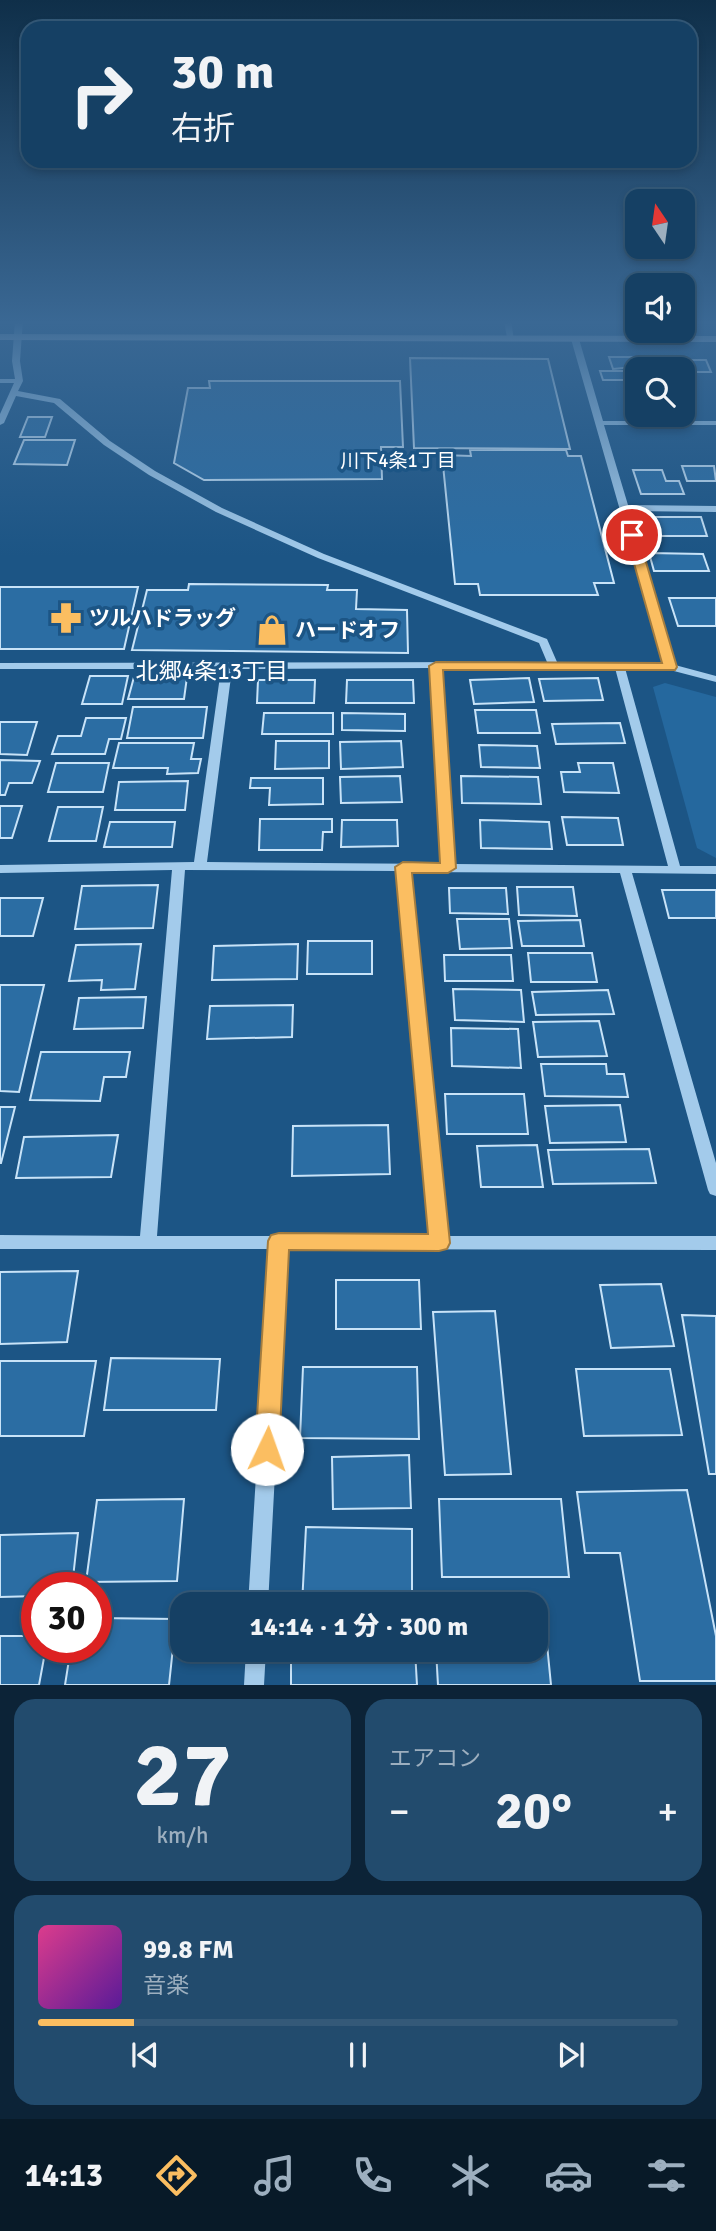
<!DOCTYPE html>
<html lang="ja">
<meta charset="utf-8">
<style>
:root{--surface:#154064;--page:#224b6d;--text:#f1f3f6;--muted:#9dafbf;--line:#345978;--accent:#fbbe61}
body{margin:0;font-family:Signika,"Noto Sans JP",sans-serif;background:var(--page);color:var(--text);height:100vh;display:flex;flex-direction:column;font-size:26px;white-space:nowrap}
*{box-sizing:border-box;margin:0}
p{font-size:23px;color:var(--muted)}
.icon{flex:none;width:38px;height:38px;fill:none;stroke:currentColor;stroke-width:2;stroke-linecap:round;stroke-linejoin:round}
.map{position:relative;height:1685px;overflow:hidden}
.drawer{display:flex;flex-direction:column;gap:14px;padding:14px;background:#0c2337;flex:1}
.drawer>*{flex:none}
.banner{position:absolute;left:21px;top:21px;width:676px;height:147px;border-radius:21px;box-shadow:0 4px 10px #0003,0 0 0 2px var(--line);background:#154064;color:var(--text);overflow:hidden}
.needle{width:46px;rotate:347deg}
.buttons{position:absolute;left:625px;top:189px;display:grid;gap:14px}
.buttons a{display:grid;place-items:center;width:70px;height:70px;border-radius:14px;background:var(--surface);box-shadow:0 4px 10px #0003,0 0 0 2px var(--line);font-size:35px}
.speed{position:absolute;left:21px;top:1572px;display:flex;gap:14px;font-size:35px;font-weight:700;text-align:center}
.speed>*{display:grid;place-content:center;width:91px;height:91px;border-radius:50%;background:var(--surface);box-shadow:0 4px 10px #0003,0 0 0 2px var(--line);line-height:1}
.speed .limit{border:10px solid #d22;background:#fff;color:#111}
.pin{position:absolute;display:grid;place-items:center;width:60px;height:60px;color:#fff;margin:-30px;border:4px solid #fff;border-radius:50%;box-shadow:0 2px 7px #0007}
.me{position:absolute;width:77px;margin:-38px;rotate:3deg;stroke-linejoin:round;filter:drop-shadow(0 0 5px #0008)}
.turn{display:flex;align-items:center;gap:24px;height:147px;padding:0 35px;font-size:32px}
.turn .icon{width:91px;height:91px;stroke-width:2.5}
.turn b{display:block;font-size:49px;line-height:60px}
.big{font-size:52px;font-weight:800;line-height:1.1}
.drawer .card{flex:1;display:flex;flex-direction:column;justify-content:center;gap:10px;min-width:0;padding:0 24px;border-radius:21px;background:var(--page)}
.drawer .dial{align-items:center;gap:0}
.dial b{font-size:91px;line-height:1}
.song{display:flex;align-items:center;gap:21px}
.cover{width:84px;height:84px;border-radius:10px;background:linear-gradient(135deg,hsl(330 70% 55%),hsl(270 70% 35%))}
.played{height:7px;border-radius:4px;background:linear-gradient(90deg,var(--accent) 15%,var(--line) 15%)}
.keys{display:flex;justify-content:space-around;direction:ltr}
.heat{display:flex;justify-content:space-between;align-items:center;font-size:38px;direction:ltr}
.drawer .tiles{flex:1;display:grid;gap:14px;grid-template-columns:1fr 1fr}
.card:last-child{grid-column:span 2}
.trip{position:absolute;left:170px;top:1592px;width:378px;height:70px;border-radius:21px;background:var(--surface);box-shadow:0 4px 10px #0003,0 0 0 2px var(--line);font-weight:800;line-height:70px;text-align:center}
.tab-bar{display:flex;height:112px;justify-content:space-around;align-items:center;background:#081a28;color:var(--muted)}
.tab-bar .icon{width:49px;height:49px}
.tab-bar .on{color:var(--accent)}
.tab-bar b{font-size:32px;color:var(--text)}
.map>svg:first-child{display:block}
.green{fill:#25689e}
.building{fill:#2b6da3;stroke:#c8e3f8;stroke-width:2}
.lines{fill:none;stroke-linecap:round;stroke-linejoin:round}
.minor{fill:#a3cbeb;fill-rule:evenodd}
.major{fill:#e7f3fe;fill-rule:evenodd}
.route{fill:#fbbe61;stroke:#a37c3f;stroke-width:2}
.labels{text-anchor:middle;stroke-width:7;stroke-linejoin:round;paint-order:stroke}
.far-neighbourhood-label{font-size:19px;fill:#fff;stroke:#1c5585}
.poi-label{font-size:21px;font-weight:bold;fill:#fff;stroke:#1c5585;text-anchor:start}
.neighbourhood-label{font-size:23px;fill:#fff;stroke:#1c5585}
</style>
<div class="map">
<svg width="716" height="1685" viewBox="0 0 716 1685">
<rect width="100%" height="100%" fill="#1c5585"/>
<!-- green -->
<path class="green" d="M665 683 716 697V858L697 848 653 687Z"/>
<!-- building -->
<path class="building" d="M609 357H641L645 366 613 369Z
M410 358 548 359 570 449 414 448Z
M649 358 672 359 676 369H653Z
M678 360H706L711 372H683Z
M600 371H633L636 380H603Z
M209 381H400L403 447H381L382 479 204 480 174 463 188 388H210Z
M28 417H52L45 437H20Z
M24 440H75L67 465 14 464Z
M470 450H566L568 456H581L614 583H594L598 595H480L478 584H455L442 455 471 456Z
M682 466H714L716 481H687Z
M633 470H662L666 481H679L684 494H641Z
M650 517H701L707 536H656Z
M649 553 703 554 709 571H654Z
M189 584 328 585 327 590H357L356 609 407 610 408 653 132 650 147 590H188Z
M0 587H138L124 649H0Z
M669 598H716V626H678Z
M90 676H128L122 704H82Z
M134 677H187L184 699H128Z
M529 678 534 702 474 704 470 680Z
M598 678 603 700 544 701 539 679Z
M258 680H315L314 703H257Z
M347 680H413L414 703H346Z
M133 707H207L203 738H127Z
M475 710H536L540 733H478Z
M264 713H333V734H262Z
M342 713 405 714V731L342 730Z
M86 718H126L121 739H109L105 754H52L58 736H81Z
M0 722H37L27 755 0 754Z
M620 723 625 743 556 744 552 724Z
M276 741H329V768L275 769Z
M401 741 403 767 341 769 340 742Z
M119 743H194L191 759H201L198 773 167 774 168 768H113Z
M479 745 537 746 540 768 481 767Z
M0 760 40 761 32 783H9L5 795H0Z
M56 763H109L103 792H48Z
M578 763H613L619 793 564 792 561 772H580Z
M400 776 402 802 341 803 340 777Z
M461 776 538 777 541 804 462 803Z
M251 778H323V804L269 805 270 788H250Z
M188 781 185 810H115L119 782Z
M0 806H22L12 838H0Z
M58 807H103L96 841H49Z
M562 817 618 818 623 845H567Z
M260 819H332V832H323L322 850H259Z
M342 820H397L398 846 341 847Z
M480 820 549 822 552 849 481 848Z
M110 822H175L172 847H104Z
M158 885 153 928 75 929 82 886Z
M517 887H573L577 916 519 915Z
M449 888H506L508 914 450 913Z
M662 890H716V918H669Z
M0 898H43L33 936H0Z
M457 919H509L512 948 460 949Z
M580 920 584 946H522L518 921Z
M308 941H372V974H307Z
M141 944 135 989 101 990 102 980 69 981 76 945Z
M298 944 297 979 212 980 214 946Z
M528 953H592L597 982H531Z
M444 955H511L513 981H445Z
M0 985H44L19 1092 0 1091Z
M453 989 521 990 524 1022 455 1020Z
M608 990 614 1014 536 1015 532 992Z
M146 997 143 1028 74 1029 79 998Z
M293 1005 292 1037 207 1039 210 1006Z
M599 1021 607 1056 538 1057 533 1022Z
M451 1028 518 1029 521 1068 452 1066Z
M41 1052H130L126 1077H104L100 1101 30 1100Z
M541 1064H606L607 1074H624L628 1097 545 1096Z
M445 1094H524L528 1134H447Z
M620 1105 626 1142 550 1143 545 1106Z
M0 1107H15L1 1163H0Z
M388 1125 390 1174 292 1176 293 1126Z
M118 1135 111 1177 16 1178 24 1137Z
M537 1145 543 1187H481L477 1146Z
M649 1149 656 1183 553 1184 548 1150Z
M78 1271 67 1342 0 1344V1272Z
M336 1280H419L421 1329H336Z
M661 1284 674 1346 611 1348 600 1285Z
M495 1311 511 1474 445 1475 433 1312Z
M682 1315 716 1316V1474H709Z
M111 1358 220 1359 216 1410H104Z
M0 1361H96L84 1436H0Z
M303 1367H417L419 1439 300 1438Z
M576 1369H670L682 1435 584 1436Z
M409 1455 411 1508 333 1509 332 1457Z
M687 1490 716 1636V1681H640L620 1553H585L577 1492Z
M184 1499 177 1581 86 1582 97 1500Z
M439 1499H561L569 1577H442Z
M306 1527 412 1529V1605H302Z
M78 1533 72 1587H37V1596L0 1597V1535Z
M96 1618 176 1619 169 1685H65L71 1647H96Z
M536 1624H545L551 1685H438L436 1650H536Z
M0 1636H37V1647H46L39 1685H0Z
M291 1650H415L417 1685H291Z"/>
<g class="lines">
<!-- minor -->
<path class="minor" d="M15 320H23L20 361 23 381 18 391 60 399 110 441 155 471 222 508 324 554 547 639 557 662 664 664 571 339 575 337 579 339 603 421H716V425H604L628 505 716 506V512L629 511 675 665 716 676V682L670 670 625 668 680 866H716V874L632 873 716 1163V1196L710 1194 708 1190 620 873 410 872 446 1236H716V1250L287 1249 268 1605H248L270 1249H0V1235L140 1236 172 870 0 873V865L194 862 221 669H0V663L547 662 539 643 318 558 216 512 149 475 104 445 54 403 16 396 4 423 0 425V414L14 383H0V379H15L12 361ZM431 668 442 864 207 862 232 669ZM441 668H615L668 866 454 864ZM185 870 397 871 430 1236H157Z
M504 320H511L514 340 507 338Z
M246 1650H266L264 1685H244Z"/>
<!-- major -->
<path class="major" d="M0 334 716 336V342L0 340Z"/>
</g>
<!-- sky -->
<linearGradient id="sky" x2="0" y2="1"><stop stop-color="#0f2f49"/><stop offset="0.58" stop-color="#3a6894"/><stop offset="1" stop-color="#3a6894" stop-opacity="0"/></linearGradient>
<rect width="716" height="556" fill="url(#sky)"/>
<!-- route -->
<path class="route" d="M632 531 638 535 677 667 675 670H443L456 868 448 873H412L450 1243 447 1249 439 1251 289 1250 279 1449 275 1457 267 1460 259 1457 255 1449 268 1241 271 1235 279 1233 428 1234 395 867 403 862 440 863 429 666 436 662 662 663 626 535Z"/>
<!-- icons -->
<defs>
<symbol id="pharmacy-bare" viewBox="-9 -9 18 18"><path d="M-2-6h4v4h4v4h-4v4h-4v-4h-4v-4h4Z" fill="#fbbe61" stroke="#1c5585" stroke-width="2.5" paint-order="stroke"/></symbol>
<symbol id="shop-bare" viewBox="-9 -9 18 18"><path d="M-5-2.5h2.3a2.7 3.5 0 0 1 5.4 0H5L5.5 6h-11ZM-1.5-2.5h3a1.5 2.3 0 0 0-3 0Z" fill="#fbbe61" stroke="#1c5585" stroke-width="2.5" paint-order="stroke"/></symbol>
</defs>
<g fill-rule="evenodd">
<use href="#pharmacy-bare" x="44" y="596" width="44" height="44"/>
<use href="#shop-bare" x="250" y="608" width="44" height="44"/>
</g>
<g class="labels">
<!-- far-neighbourhood labels -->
<g class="far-neighbourhood-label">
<text x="398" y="467">川下4条1丁目</text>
</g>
<!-- poi labels -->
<g class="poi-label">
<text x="89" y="625">ツルハドラッグ</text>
<text x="295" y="637">ハードオフ</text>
</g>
<!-- neighbourhood labels -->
<g class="neighbourhood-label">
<text x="212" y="679">北郷4条13丁目</text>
</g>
</g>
</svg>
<div class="buttons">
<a><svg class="needle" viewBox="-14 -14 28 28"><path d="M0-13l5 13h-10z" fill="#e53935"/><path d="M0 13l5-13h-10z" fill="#9dafbf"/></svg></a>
<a><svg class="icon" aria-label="sound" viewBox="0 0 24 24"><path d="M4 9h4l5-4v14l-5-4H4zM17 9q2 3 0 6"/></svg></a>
<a><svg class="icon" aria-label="search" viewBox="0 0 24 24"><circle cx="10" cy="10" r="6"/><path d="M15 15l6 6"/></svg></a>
</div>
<div class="speed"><div class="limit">30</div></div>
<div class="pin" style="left:632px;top:535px;background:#d93025"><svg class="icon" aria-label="arrive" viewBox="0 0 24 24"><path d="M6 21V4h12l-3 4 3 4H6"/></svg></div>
<svg class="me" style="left:267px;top:1449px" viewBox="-20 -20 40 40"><circle r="19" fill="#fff"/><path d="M0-13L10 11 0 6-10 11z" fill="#fbbe61"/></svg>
<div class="trip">14:14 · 1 分 · 300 m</div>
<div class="banner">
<div class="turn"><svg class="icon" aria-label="right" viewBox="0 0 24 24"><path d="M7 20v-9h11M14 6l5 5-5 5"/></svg><div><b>30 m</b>右折</div></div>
</div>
</div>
<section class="drawer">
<div class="tiles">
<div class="card dial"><b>27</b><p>km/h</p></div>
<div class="card"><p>エアコン</p>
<div class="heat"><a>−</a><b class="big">20°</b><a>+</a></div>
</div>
<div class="card">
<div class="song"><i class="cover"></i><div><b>99.8 FM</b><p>音楽</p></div></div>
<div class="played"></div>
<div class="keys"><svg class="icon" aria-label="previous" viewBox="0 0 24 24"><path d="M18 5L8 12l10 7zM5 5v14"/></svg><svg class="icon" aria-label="pause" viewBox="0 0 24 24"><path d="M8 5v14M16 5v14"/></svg><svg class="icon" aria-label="next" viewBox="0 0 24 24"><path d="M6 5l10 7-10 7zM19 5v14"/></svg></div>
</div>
</div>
</section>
<nav class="tab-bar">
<b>14:13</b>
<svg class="icon on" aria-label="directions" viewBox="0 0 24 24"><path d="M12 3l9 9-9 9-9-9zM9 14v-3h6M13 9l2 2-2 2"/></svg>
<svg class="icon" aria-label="music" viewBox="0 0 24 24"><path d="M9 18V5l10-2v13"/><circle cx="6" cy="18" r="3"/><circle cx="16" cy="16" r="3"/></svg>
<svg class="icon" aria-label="phone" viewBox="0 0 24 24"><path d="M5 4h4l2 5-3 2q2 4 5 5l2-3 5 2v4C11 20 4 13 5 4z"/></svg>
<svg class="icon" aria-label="climate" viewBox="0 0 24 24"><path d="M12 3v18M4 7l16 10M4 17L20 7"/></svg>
<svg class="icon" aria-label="car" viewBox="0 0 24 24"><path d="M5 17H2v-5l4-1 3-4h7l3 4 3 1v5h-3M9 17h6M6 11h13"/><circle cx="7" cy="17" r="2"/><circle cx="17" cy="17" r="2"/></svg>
<svg class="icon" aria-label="filters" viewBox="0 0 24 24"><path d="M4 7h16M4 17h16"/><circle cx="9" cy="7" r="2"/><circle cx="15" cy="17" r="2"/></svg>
</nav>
